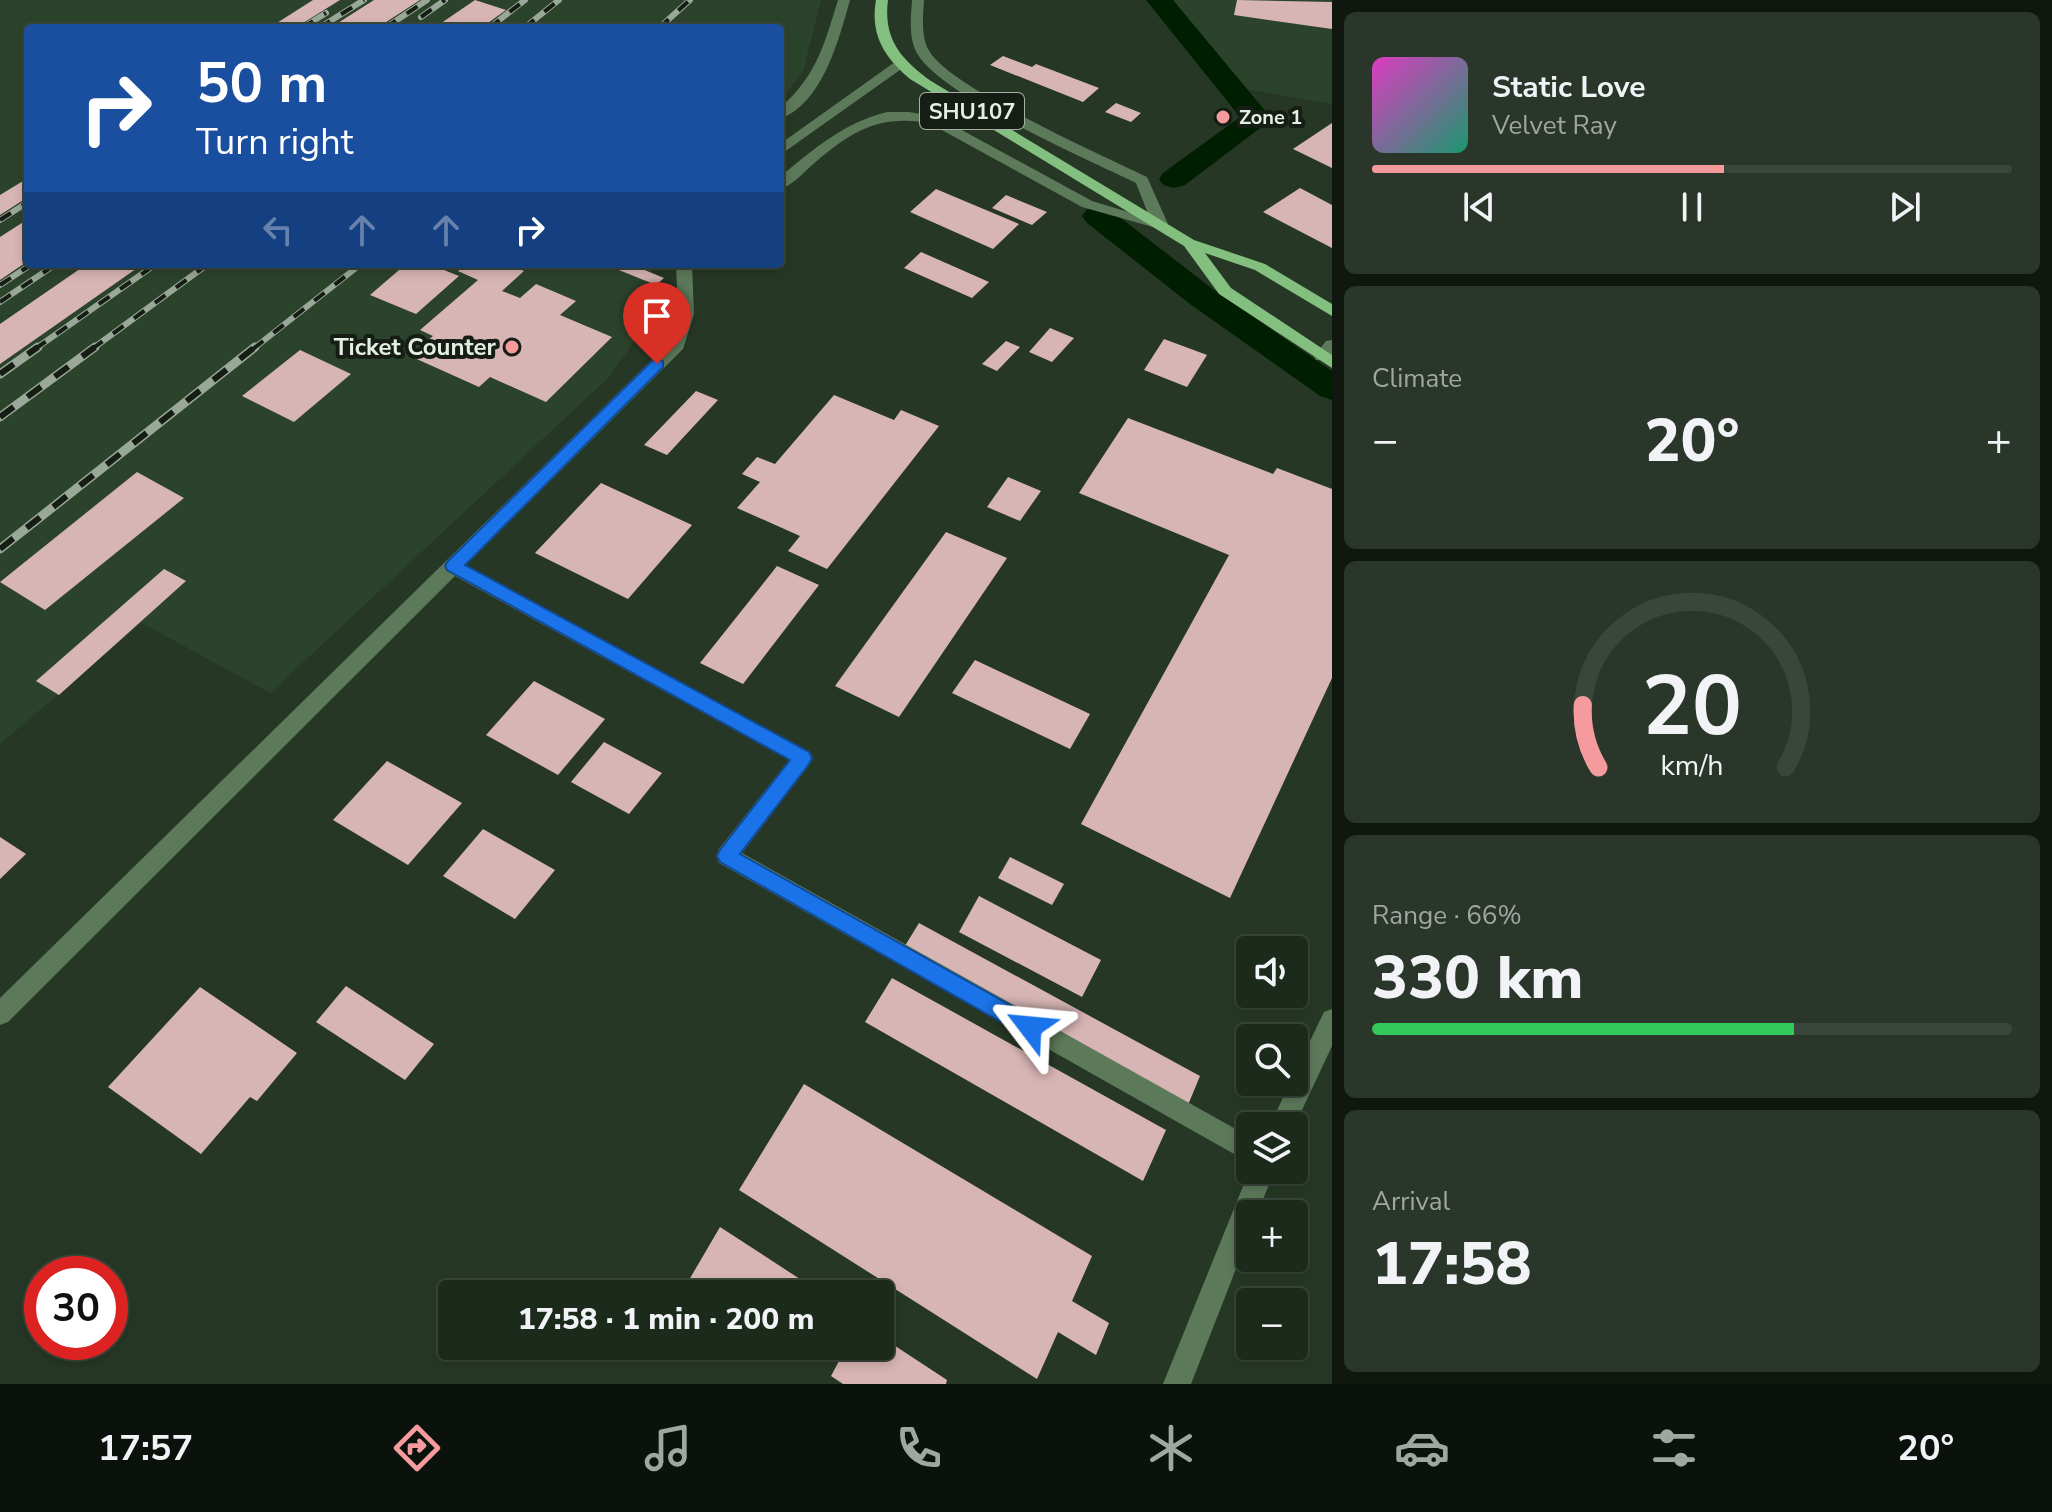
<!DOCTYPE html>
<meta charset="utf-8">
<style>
:root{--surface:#1c2a1c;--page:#293629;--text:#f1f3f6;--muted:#a0a7a3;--line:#3a463b;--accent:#f59b9d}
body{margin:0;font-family:"Nunito Sans",sans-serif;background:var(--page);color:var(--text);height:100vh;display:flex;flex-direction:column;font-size:30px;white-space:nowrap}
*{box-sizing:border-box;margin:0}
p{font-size:26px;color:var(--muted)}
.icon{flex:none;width:44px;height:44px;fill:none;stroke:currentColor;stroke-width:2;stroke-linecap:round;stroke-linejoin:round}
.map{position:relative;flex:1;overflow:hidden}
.panel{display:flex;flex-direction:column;gap:12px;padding:12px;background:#0f170f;width:720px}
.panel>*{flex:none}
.banner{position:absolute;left:24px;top:24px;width:760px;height:244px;border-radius:8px;box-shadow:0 4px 12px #0003,0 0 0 2px var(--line);background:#1a4fa0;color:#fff;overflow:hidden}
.buttons{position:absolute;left:1236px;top:936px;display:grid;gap:16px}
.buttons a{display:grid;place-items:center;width:72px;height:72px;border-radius:8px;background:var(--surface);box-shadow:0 4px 12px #0003,0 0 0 2px var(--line);font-size:40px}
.speed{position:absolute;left:24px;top:1256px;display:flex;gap:16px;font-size:40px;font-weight:700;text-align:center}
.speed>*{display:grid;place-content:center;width:104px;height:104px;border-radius:50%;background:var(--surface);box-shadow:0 4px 12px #0003,0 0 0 2px var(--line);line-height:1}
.speed .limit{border:12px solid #d22;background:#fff;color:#111}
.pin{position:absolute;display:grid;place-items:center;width:68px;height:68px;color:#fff;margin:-82px -34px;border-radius:50% 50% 50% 0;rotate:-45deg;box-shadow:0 0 8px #0007}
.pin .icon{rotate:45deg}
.me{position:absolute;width:88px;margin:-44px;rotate:299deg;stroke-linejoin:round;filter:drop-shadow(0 0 6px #0008)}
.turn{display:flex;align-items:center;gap:28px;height:168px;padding:0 40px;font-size:36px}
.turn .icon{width:104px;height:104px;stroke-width:2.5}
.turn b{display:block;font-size:56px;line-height:68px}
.lanes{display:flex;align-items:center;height:76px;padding:0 40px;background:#0003;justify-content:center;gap:40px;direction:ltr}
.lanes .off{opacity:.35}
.big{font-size:60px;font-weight:800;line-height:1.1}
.panel .card{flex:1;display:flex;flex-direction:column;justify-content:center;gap:12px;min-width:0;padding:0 28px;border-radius:12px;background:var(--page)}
.panel .dial{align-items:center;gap:0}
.dial svg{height:208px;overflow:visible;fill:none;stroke:var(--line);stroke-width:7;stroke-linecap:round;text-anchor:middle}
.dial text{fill:var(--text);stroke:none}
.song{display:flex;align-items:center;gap:24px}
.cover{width:96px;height:96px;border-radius:12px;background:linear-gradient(135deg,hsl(310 70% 55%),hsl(160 70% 35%))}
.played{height:8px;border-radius:4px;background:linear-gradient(90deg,var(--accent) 55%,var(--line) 55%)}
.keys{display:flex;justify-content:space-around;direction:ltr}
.heat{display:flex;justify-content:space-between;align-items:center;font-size:44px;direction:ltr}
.charge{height:12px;border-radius:6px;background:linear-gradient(90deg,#34c759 66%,var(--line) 0)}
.trip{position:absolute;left:438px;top:1280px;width:456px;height:80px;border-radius:8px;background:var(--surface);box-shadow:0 4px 12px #0003,0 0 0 2px var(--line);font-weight:800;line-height:80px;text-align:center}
.tab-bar{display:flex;height:128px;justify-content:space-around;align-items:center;background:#0b110b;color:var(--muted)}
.tab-bar .icon{width:56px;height:56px}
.tab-bar .current{color:var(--accent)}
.tab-bar b{font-size:36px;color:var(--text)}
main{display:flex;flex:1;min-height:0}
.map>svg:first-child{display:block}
.built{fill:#2c432b}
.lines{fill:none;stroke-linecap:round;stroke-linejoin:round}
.canal{fill:#001e00;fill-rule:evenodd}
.building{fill:#d8b5b5}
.service{fill:#5c795a;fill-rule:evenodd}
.minor{fill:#5c795a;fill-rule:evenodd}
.primary{fill:#83bf7f;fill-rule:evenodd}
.rail-far1-casing{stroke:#9aa899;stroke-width:6}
.rail-casing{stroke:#9aa899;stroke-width:9}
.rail-far1{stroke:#151d14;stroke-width:4;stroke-dasharray:13;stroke-linecap:butt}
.rail{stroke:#151d14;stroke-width:6;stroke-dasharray:17;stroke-linecap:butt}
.route{fill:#1a73e8;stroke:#114b97;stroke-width:2}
.poi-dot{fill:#f59b9d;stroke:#151d14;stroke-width:3}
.labels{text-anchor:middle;stroke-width:8;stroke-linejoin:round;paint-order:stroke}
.far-poi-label{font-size:20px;font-weight:bold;fill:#e4efe3;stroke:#151d14;text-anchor:start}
.shield{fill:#151d14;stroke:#a6b0a5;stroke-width:2}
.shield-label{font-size:22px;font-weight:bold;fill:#e4efe3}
.poi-label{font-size:24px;font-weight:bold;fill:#e4efe3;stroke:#151d14;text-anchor:end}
</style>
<main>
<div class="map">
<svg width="1332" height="1384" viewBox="0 0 1332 1384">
<rect width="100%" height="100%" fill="#263825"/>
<!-- built -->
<path class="built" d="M0 0H821L803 71 780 102V28H28V264H654L639 335 607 379 270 693 142 623 0 744Z
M1154 0H1332V104L1246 89Z"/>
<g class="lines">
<!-- canal -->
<path class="canal" d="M1146 0H1173L1272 119 1185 185 1174 188 1163 185 1159 179 1163 173 1240 117Z
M1098 207 1109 209 1214 290 1332 371V400L1320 396 1190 304 1087 223 1082 216 1087 209Z"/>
</g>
<!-- building -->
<path class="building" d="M313 0H340L295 28H269Z
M374 0H420L377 28H330Z
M475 0 506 10 481 28H434Z
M1237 0 1332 2V29L1234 15Z
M1003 56 1032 67 1036 64 1099 88 1083 102 990 65Z
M1116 103 1141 113 1131 122 1105 112Z
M1332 123V168L1293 149Z
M28 178V197L0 215V195Z
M1300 188 1332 205V248L1263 212Z
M936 189 1019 224 993 249 910 212Z
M1006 195 1047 212 1032 225 992 208Z
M28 219V261L0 280V237Z
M921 252 989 282 972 298 904 268Z
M87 264H143L0 364V324Z
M406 264H429L459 276 416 314 370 295Z
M467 264H507L524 271 502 291 520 298 536 284 576 301 560 315 612 337 546 402 490 377 479 387 410 356 433 336 420 330 478 280 458 271Z
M604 264H630L664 278 656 285Z
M1050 328 1074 338 1052 362 1029 352Z
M1164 339 1207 355 1187 387 1144 370Z
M1006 341 1020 347 997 371 982 364Z
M300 350 351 374 294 422 242 396Z
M696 391 718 400 667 455 644 445Z
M834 395 894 420 901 410 939 426 827 569 788 551 800 536 737 508 760 482 742 474 757 457 775 464Z
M1128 418 1273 474 1277 468 1332 489V678L1230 898 1081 824 1229 555 1079 493Z
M137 472 184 498 45 610 0 582Z
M1008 477 1041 491 1020 521 987 507Z
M601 483 692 525 628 599 535 553Z
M946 532 1007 558 899 717 835 686Z
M777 566 819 585 743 684 700 663Z
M164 569 186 581 59 695 36 681Z
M975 660 1090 714 1070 749 952 693Z
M534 681 605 719 558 775 486 735Z
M604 742 662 773 629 814 571 782Z
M387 761 462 803 408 865 333 820Z
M483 829 555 870 515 919 443 876Z
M0 837 26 854 0 879Z
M1010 857 1064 884 1052 905 998 878Z
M979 896 1101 960 1082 997 959 932Z
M919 923 1200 1076 1188 1105 903 949Z
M892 978 1166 1130 1143 1181 865 1022Z
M346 986 434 1044 405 1080 316 1022Z
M200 987 297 1053 257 1101 250 1097 201 1154 108 1087Z
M804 1084 1092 1256 1072 1301 1109 1323 1096 1355 1058 1332 1037 1379 739 1190Z
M720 1227 823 1294H710L689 1280Z
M880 1336 947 1380 946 1384H843L831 1376 847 1346H880Z"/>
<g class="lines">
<!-- service -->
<path class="service" d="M838 0H850C839 39 823 103 780 119V108C817 75 824 45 838 0Z
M895 62 907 65 780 155V144Z
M887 112H909L938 117 1092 201 1168 224 1160 229 1082 207 929 123C876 114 849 133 810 167 801 175 791 186 780 189V177C814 149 843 123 887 112Z
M676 264H692L694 314 683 349 460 571H446L444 566 446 561 669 343 678 314Z"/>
<!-- minor -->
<path class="minor" d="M912 0H924C923 16 921 35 928 49 947 87 1104 156 1147 177L1168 224 1165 227H1155L1152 224 1136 183C1085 158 946 98 918 55 908 39 911 17 912 0Z
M1332 340V355L1328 360H1316L1314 356 1326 341Z
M453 559 810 752 813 758 810 764 742 853 1250 1137V1163L719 863 716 856 719 849 789 760 455 576 8 1022 0 1025V998L446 561Z
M1332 1009V1046L1294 1127 1270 1126 1290 1082H1294V1074L1324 1012Z
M1250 1169 1275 1170 1257 1214H1250V1233L1191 1384H1163Z"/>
<!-- primary -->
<path class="primary" d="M876 0H888C883 39 901 59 931 81L1194 240 1265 264 1332 304V316L1255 270 1205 253 1231 288 1332 355V368L1219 294 1184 246 910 79C884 57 870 35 876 0Z"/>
<defs>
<path id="rail-far1" d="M421 17 445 0
M302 28 326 13
M319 28 364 0
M385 28 427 0
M489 28 525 0
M524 28 559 0
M659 28 690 0
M0 220 28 202
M0 285 32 264
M0 302 56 264
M35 349 156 264
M92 349 208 264
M253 349 361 264"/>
<path id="rail" d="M0 374 38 347
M0 417 95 347
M0 549 255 347"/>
</defs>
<!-- rail-far1 casing -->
<use href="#rail-far1" class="rail-far1-casing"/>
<!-- rail casing -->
<use href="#rail" class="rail-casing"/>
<!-- rail-far1 -->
<use href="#rail-far1" class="rail-far1"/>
<!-- rail -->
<use href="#rail" class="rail"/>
</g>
<!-- route -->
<path class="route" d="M657 359 663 361V367L465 565 809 752 812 758 809 764 740 854 1037 1020 1040 1027 1037 1034 1030 1037 1022 1034 720 862 717 856 720 850 790 760 447 570 445 566 447 562 652 361Z"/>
<!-- markers -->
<g class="poi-dot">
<circle cx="1223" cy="117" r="8"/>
<circle cx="512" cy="347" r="8"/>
</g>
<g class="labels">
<!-- far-poi labels -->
<g class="far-poi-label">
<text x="1239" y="124">Zone 1</text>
</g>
<!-- shield labels -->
<rect class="shield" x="920" y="93" width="104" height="36" rx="6"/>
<g class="shield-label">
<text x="972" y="119">SHU107</text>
</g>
<!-- poi labels -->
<g class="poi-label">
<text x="496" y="355">Ticket Counter</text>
</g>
</g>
</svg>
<div class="buttons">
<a><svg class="icon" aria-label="sound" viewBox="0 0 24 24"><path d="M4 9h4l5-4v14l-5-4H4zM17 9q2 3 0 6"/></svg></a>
<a><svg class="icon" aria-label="search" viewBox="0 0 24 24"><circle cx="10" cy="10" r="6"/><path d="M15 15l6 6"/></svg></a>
<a><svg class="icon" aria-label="layers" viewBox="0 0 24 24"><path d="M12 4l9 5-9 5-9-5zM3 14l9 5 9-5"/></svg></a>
<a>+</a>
<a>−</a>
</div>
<div class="speed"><div class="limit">30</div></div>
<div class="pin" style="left:657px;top:364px;background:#d93025"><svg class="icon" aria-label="arrive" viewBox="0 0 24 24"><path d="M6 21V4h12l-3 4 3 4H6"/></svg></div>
<svg class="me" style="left:1030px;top:1027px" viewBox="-20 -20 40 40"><path d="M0-17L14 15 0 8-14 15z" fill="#1a73e8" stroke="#fff" stroke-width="4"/></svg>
<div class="trip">17:58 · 1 min · 200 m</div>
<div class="banner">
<div class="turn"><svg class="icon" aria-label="right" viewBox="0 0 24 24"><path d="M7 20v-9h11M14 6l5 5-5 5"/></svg><div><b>50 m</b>Turn right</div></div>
<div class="lanes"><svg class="icon off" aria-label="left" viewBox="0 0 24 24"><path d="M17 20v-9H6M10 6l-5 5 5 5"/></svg><svg class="icon off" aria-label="ahead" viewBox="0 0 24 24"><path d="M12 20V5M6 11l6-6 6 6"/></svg><svg class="icon off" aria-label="ahead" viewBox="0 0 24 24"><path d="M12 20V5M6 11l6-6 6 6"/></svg><svg class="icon" aria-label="right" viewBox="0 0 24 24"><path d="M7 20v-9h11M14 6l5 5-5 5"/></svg></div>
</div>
</div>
<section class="panel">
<div class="card">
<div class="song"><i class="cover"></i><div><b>Static Love</b><p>Velvet Ray</p></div></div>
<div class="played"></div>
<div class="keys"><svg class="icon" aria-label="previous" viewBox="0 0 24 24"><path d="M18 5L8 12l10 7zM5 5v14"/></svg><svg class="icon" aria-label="pause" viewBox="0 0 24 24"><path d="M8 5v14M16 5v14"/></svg><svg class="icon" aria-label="next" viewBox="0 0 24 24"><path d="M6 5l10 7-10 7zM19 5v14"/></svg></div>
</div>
<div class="card"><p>Climate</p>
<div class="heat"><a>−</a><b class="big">20°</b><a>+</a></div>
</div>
<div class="card dial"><svg viewBox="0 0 100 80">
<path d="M14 69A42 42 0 1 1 86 69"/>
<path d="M14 69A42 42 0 0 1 8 45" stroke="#f59b9d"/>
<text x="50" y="56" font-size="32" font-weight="700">20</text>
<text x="50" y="72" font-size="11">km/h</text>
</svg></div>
<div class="card"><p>Range · 66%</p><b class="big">330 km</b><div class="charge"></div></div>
<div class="card"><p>Arrival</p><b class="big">17:58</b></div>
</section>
</main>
<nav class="tab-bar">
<b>17:57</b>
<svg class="icon current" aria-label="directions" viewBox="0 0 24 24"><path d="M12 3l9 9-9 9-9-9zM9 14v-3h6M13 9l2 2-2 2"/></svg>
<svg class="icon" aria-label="music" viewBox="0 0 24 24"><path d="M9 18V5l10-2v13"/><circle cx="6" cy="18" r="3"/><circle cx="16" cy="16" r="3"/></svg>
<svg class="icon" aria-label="phone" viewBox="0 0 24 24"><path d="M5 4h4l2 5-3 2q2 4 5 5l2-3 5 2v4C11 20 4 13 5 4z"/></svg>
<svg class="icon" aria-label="climate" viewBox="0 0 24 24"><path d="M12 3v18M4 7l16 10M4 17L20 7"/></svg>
<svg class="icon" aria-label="car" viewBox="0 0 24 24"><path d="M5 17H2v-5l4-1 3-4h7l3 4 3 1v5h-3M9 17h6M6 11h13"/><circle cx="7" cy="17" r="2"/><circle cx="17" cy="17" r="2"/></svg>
<svg class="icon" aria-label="filters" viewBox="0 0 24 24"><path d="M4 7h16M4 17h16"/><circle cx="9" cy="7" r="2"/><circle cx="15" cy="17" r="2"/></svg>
<b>20°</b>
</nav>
